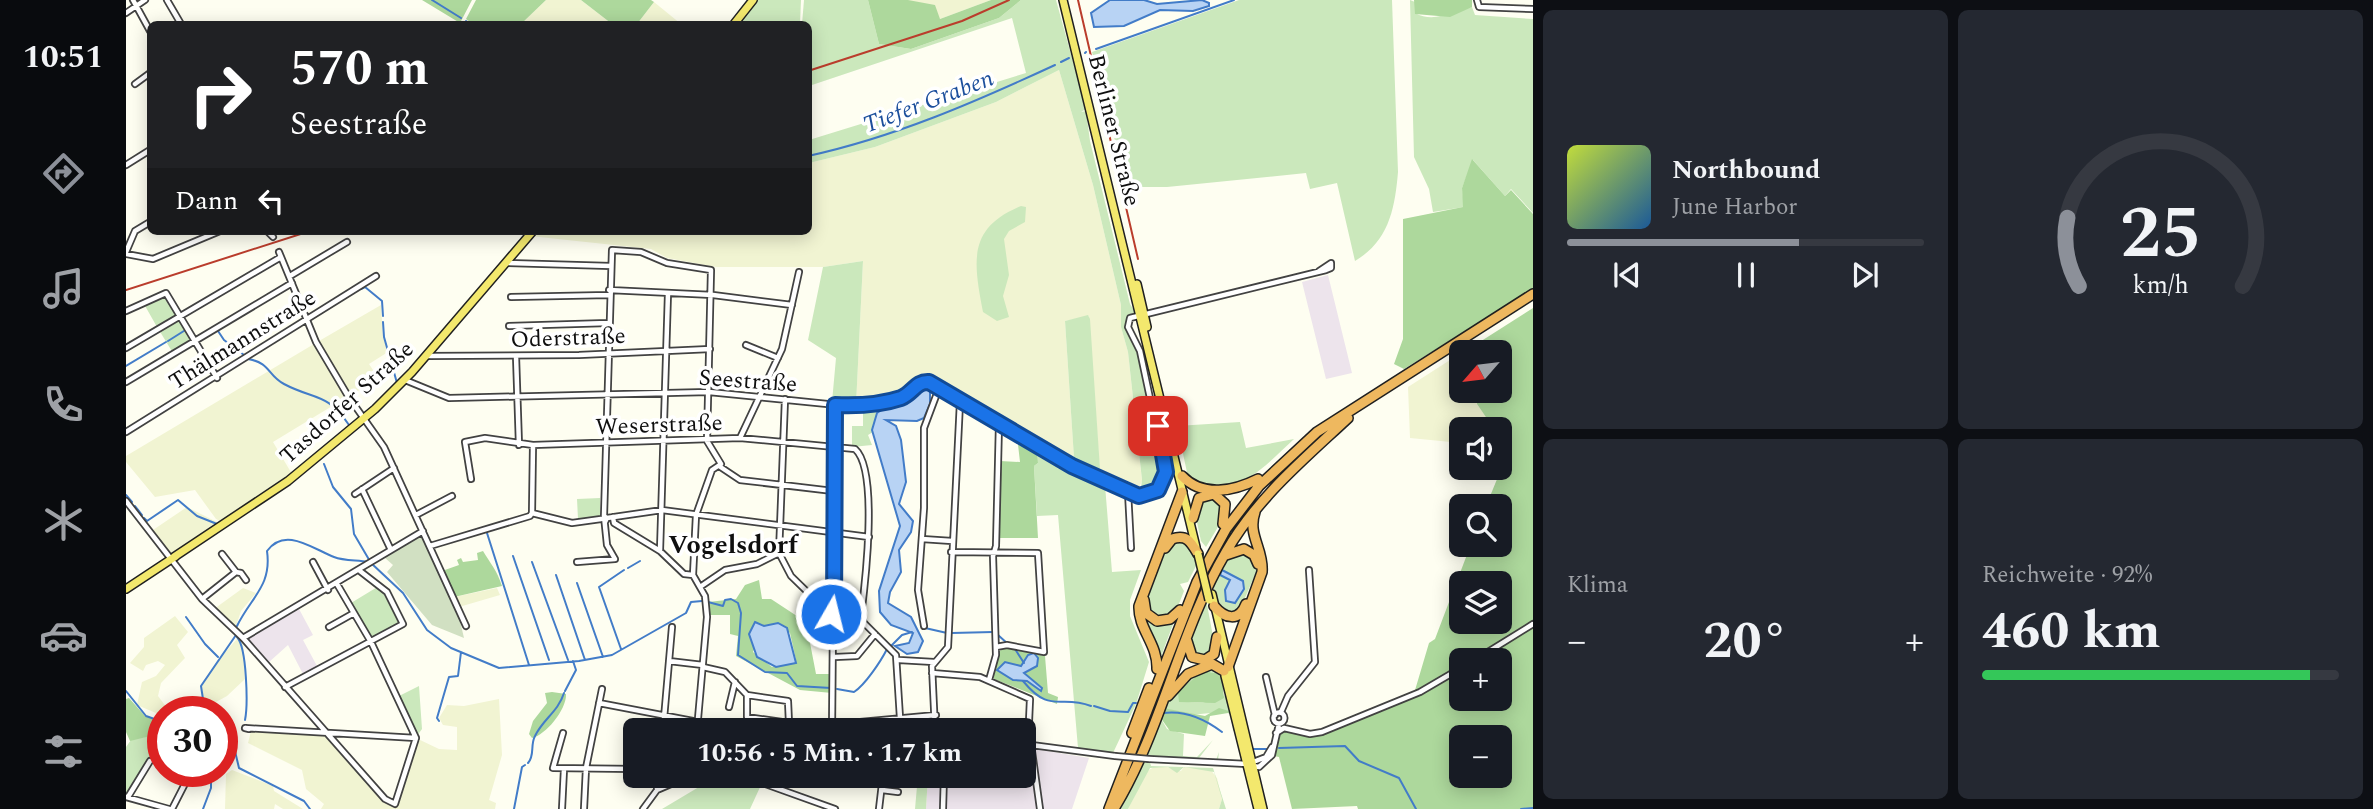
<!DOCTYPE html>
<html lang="de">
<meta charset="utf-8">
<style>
:root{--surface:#171b24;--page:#242831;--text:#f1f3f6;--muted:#9ea1a6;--line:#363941;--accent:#8c9099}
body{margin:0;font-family:Spectral,serif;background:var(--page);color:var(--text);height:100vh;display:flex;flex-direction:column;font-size:26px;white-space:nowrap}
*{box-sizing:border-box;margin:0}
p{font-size:23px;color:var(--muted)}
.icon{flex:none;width:38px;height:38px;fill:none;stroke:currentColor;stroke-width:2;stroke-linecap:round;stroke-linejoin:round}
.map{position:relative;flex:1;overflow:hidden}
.details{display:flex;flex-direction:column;gap:10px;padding:10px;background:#0d0f14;width:840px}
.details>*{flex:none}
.banner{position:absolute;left:21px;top:21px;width:665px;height:214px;border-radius:10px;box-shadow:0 4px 18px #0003;background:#202124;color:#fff;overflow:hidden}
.needle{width:46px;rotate:242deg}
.controls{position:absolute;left:1323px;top:340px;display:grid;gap:14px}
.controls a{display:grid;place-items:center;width:63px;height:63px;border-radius:10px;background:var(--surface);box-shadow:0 4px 18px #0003;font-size:35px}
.speed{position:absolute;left:21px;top:696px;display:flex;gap:14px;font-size:35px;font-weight:700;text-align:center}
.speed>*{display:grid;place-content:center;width:91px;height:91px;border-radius:50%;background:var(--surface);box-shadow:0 4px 18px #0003;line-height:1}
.speed .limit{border:10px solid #d22;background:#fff;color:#111}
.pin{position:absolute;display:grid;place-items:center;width:60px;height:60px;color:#fff;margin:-30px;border-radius:14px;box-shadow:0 4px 10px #0006}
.me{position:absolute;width:77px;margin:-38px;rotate:8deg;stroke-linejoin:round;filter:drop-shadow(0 0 5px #0008)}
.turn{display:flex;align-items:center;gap:24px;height:147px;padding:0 28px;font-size:32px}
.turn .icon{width:91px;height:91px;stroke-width:2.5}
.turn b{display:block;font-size:49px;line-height:60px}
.then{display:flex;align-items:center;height:66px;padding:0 28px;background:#0003;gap:14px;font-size:26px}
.big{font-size:52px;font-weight:700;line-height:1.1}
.details .card{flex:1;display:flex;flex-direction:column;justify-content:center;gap:10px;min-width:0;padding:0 24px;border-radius:10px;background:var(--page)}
.details .dial{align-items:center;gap:0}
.dial svg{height:182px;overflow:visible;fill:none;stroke:var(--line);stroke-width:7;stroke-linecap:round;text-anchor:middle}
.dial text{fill:var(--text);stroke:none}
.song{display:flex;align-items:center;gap:21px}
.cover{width:84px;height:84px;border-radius:10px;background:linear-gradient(135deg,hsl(70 70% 55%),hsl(210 70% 35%))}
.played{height:7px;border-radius:4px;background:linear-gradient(90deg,var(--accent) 65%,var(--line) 65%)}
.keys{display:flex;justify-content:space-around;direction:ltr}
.heat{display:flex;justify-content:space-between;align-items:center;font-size:38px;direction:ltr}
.charge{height:10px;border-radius:5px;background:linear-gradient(90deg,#34c759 92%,var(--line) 0)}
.details .tiles{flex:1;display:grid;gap:10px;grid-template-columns:repeat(2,1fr)}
.trip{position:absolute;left:497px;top:718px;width:413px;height:70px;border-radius:10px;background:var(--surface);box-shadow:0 4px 18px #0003;font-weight:700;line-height:70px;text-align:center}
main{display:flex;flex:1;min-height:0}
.tabs{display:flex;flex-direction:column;width:126px;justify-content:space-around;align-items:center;background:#090b0e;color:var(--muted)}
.tabs .icon{width:49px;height:49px}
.tabs .current{color:var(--accent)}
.tabs b{font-size:32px;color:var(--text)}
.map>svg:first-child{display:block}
.industrial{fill:#ede4ec}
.farmland{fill:#f1f4d2}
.green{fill:#cbe8bc;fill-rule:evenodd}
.forest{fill:#add89c;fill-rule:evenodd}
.cemetery{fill:#d1e0c2}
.water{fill:#b8d3f4;stroke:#427cc8;stroke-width:2}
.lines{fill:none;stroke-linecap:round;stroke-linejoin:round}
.stream{stroke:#427cc8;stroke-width:2}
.minor-casing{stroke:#424242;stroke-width:8}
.major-casing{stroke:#202020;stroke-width:10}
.highway-casing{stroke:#202020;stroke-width:12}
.minor{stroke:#fff;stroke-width:4.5}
.major{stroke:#f3e86d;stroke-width:7}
.highway{stroke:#eeb85f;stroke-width:9}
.rail{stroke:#ba3d2c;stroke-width:2}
.minor-bridge-casing{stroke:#424242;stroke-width:8;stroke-linecap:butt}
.major-bridge-casing{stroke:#202020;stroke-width:10;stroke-linecap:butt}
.minor-bridge{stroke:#fff;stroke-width:4.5}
.major-bridge{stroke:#f3e86d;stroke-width:7}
.route-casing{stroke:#114b97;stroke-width:18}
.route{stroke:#1a73e8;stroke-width:12}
.labels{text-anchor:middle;stroke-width:7;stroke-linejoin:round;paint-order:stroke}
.street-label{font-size:23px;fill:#0f0f0f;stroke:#fff}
.water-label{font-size:24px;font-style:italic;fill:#1c4f9c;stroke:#fff}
.quarter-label{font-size:26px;font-weight:bold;fill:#0f0f0f;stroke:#fff}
</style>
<main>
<nav class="tabs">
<b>10:51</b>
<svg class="icon current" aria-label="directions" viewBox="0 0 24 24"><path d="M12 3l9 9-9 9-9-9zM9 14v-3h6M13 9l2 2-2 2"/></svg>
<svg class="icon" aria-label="music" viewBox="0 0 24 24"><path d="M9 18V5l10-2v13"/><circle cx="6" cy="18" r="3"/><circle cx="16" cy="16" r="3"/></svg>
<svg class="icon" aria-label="phone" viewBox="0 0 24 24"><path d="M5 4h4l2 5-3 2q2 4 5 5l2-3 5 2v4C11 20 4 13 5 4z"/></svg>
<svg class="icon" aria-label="climate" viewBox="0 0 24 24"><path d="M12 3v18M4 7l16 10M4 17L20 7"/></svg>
<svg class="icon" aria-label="car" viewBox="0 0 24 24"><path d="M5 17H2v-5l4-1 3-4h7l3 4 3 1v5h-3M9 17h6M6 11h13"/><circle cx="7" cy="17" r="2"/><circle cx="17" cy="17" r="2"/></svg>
<svg class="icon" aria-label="filters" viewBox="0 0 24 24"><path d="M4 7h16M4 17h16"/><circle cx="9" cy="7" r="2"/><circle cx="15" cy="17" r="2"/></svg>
</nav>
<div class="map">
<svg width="1407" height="809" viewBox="0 0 1407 809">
<rect width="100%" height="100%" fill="#fefef1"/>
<!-- industrial -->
<path class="industrial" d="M1202 275 1226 373 1200 379 1176 282Z
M173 609 187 635 177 640 191 666 177 674 162 645 142 663 121 639Z
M898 747 963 758 946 809H800L802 775H822L833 782 834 775H898Z"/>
<!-- farmland -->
<path class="farmland" d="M420 0H455L486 24H395Z
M782 0H865L814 19Z
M528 2 555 24H511Z
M933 70 967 185 995 305V327L1002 352 1016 481 1012 490 1005 492 974 474 963 316 939 321 948 458 943 461 801 376 776 393 730 405 737 261 697 267H590L541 258 525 249 404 236 409 231H682L683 163 749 147 870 102Z
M255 305 257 337 262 352 243 364 253 379 223 396 193 341Z
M188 344 221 397 147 442 166 474 96 522 90 519 69 490 29 497 0 462V456Z
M1335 353V390H1351V404L1368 429H1335V443L1284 438 1282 387Z
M61 507 93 523 45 556 27 530Z
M117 588 130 593 115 611 109 629 88 609Z
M371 588 374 595 333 607 328 597Z
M49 616 62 632 51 645 59 658 35 683 32 696 44 712H37V716L11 705 16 682 30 676 39 665 32 661 20 665 17 671 4 663 18 647V638Z
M112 638 117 642 119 679 101 696 79 708 76 686 92 660Z
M373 699 376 755 363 800 370 803 369 809H195L198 804 180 789 176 770 122 743 125 731 201 734 264 804 272 807 292 739 313 749 331 750V727L317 725 313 718 321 705 338 706Z
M1028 767H1042L1049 771H1055L1058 767 1084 769 1091 778 1096 799 1093 809H1002L1021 771Z
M106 770 147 786 148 791 177 809H157L149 804 148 809H99L100 774Z"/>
<!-- green -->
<path class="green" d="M631 0H675L674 24H612Z
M678 0H742L753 44 785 49 873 18 895 0H930L960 109 955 112 960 111 964 141 1004 304 1009 312 1001 319 1000 327 1014 353 1038 466 1031 488 1019 494 1005 492 1015 487 1016 480 1002 352 995 327V305L967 185 933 70 870 102 749 147 683 163V140L900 73 886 18 683 86 682 24H676Z
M1113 0H1266L1272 172C1269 208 1263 241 1229 261L1211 183 1184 189 1180 173 1041 187H1001L966 52Z
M1284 0 1289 2V13C1309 24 1328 10 1346 7L1349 15 1407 19V213L1385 189 1379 196 1347 160 1336 188 1338 207 1307 212 1303 189 1288 157Z
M895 206 900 207 899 222 883 231 878 239 883 275 877 296 883 317 871 321 857 312C847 260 842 228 895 206Z
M737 261 730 405 706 402 710 358 682 340 697 267Z
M37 296 53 314 31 327 18 304Z
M962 315 964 319 974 469 948 458 939 321Z
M54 317 68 340 47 353 33 330Z
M761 406 751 413 747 432 742 435 746 445 726 447V426H737V408Z
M1114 422 1120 448 1168 439C1139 466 1104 507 1062 477L1051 426Z
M911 448 979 485 986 572 1015 570 1004 600V616L1023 662 1010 704 987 753 952 748 932 515 911 516 908 466 912 463Z
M1077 497 1094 499 1098 517 1080 547 1075 541 1069 513Z
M474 498V516L452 519 451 499Z
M1050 539 1066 545 1071 564 1062 582 1054 584 1058 591 1049 614 1039 620 1022 613C1021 590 1032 554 1050 539Z
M1120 551 1131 570 1112 614 1094 611 1086 582 1092 570 1097 569 1098 559Z
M253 586 262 596 276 622 245 638 225 603Z
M1017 599 1023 619 1050 616 1033 662 1019 628Z
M1080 599 1089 647 1077 660 1062 645Z
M1078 667 1095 670 1105 711 1064 715 1037 708 1062 676ZM1076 671 1090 673 1100 695 1077 703 1062 702 1052 692Z
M293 686 296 729 291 736 273 696Z
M1034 717 1041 729 1058 734 1057 756 1071 757 1087 740 1073 758 1090 760 1093 752 1092 760 1090 762 1017 755Z
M37 733V742L0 794V747L5 740Z
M1016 760 1024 762 1025 766 1087 768 1100 809H1093L1096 799 1088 772 1058 767 1051 773 1042 767 1024 768 1002 809H995Z
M593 775 635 785 624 809H536Z
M792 775H802L800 809H789Z"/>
<!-- forest -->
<path class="forest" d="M296 0H346L334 23Z
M350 0H420L395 24H347L340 19Z
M455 0H525L528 2 511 24H486Z
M742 0H782L809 5 814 19 865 0H895L873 18 785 49 753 44Z
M1288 0H1346V7L1324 17 1289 14Z
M1346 159 1379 196 1385 190 1407 214V289L1278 369 1268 364 1277 339V219L1337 207 1336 188Z
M1407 308V809H1232L1231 806 1166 809 1153 757 1148 756 1153 733 1159 730 1192 735 1287 697 1303 643 1309 639 1345 544H1374V506H1360L1383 450 1374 436V429H1368L1351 404V390H1374V352H1349V345ZM1335 583H1374V621H1335ZM1335 660H1374V698H1335ZM1335 737H1374V775H1335Z
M891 436 911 448 912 463 908 466 912 538H873L874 461 894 462Z
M357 551C364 563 371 570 376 586L328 597 316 571 333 565 331 560 335 558 337 562 352 560 351 553Z
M633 580 636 599H645L680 622 690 674H707L706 693 674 690 610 656 612 636 604 634V615H584L582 602 610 599 619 585ZM652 623 664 633 670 660 646 667 627 652 638 626Z
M881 647 919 656 922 693 932 697 931 704 868 679 866 671 873 651Z
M1076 671 1090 673 1096 678 1098 698 1089 703 1053 702 1052 692Z
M426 692 440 694C441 709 420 735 406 738L403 734 407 721 421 703 419 693Z
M3 698 19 716 37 722V733L4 741 0 732V699Z
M1037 708 1079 716 1093 708 1106 712 1110 728 1107 731 1106 715 1102 713 1084 716 1079 736 1044 731 1034 717Z"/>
<!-- cemetery -->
<path class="cemetery" d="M296 534 331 608 338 638 306 625 261 572 267 565 258 557Z"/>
<!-- water -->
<path class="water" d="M984 0H1018L1031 4 1076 0 1083 3V6L1067 11 1034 10 998 26 968 27 965 13Z
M799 387 804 388V404L798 418 791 421 760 420 770 426 775 440 780 482 773 504 787 521 785 532 773 550 775 572 764 592 762 603 785 617 797 641 792 652 781 654 769 646 783 643 787 633 765 625 754 612 753 591 774 526 746 430 751 413 761 406 784 400Z
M1096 570 1117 581 1118 589 1109 603 1100 601 1099 590 1104 580 1094 575Z
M629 622 638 626 652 623 661 628 670 663 650 667 631 657 623 634Z
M908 653 912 658 911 666 898 673 916 688 915 691 901 681 887 680 871 670 879 662 895 666 902 655Z"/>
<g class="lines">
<!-- stream -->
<path class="stream" d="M306 0 335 18
M340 21 344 24
M970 49 1108 0
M959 53 960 52
M935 62 943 58
M682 156C769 137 849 102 929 65
M235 289 239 287 256 301 257 316
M257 322 258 337 271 383
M92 331 98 340 118 355
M42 341 61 329
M122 359C145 363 141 375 158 384 188 400 201 392 223 425
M0 366 40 342
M198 464 207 487 225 509 228 534 245 563 277 593 301 630 325 648 373 668 453 661 486 655 560 613 565 602 576 601
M0 495 6 502
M9 506 16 515
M18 518 21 521 52 500 71 516 91 524
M361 533 403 665
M387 556 423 660
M406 562 442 660
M502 568 514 561
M430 575 459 660
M451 583 477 657
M582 602 597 606 599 600 605 599 612 603 615 613 612 655 639 672 661 673 671 686 705 688
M60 617 79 644 92 657
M111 626C125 597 146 586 141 551 159 526 187 549 208 557 218 561 231 560 242 562
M799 628 821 633
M826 633 867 632
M872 635 882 644
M111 637C121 648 122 705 119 720
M765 646 776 635 786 632
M495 649 473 587 498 570
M889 649 898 663
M897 681C925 715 933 694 965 706
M711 689 728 692C739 685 755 661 761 649
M0 691 20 716 37 722
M439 691 450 670 447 661
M968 706 984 711 1002 712 1007 703H1010
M79 712 75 686 110 635
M1037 713C1059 710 1079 719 1096 732
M313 721 311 718 323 677 332 676 335 652
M96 742 108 747 113 768 178 801 184 809
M1153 748 1219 746 1233 761 1273 778 1290 809
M1127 749H1141
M402 763C409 756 404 745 409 736 417 719 432 712 438 693
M77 809 85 788V772
M388 809 396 767 399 765
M1395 809 1407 808"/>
<defs>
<path id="minor" d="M7 0 24 31
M41 0 55 24
M1351 0 1353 7 1407 9
M0 13 19 0
M9 84 24 73
M0 165 24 150
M141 231 147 237
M0 252 9 231 24 222
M153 252 190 342 222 396 258 447 340 626
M0 254 27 259 94 231
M380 263 485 266
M164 276 221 242
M483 290 587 295 666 305
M385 297 483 295
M0 311 40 293 91 378
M383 326 482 323
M620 345 652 358
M0 348 155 257
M301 356 453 355 584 349
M390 356 393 445
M279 380 323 398 583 392 721 406 776 397 800 381 946 466 1007 494 1020 496 1036 485 1039 469 1014 351 1002 327 1004 318 1200 270 1205 268V263L1193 271
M0 382 166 283
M659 399 653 553 665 576 704 614 735 616 738 623 770 655 774 718
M0 432 250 276
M614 438 656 349 673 272
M593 466 614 480 707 491
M345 479 339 442 359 438 407 445 614 438 729 449C753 470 739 585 735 616
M236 489 265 550
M1002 492 1005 548
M229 494 268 468
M0 501 76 599 117 638 259 799 269 804 290 738 245 642 211 584
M406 513 407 445
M290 515 326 496
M478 516 486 250 515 252 541 263 585 270 581 441 595 464 586 470 570 515 567 575 579 596 581 617 571 730
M487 517 488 523 534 551 558 574 567 575
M481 518 536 510 743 537
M796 539 826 541
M304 546 404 516 406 513 446 523 475 519
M534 551 542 293
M825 552 912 553 918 652 881 645 870 647
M187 562 202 590
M451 562 489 559 481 545 478 516 481 518 479 522
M110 572 115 573 120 580
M574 587 599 570 631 564 653 553
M76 599 110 572 96 554
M798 626 792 590 798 508V428L813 388
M203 627 228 613
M117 638 297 531
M709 657 731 656 749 634
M773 660 808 662
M1349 660 1407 624
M543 661 577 665
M577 667 599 672 621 695 662 701 663 723 621 717V695
M806 673 854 677 904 699 902 744
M1140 677 1149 715
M863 680 870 655 867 556 870 546 873 424
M159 687 277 624 261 592 234 571
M473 703 593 726
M603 707 609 682
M1155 712 1162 696 1189 662 1183 570
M1147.5 718a5.5 5.5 0 1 1 11 0a5.5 5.5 0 1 1-11 0Z
M680 727 810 715
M123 729 119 728 290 738
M537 730 546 627
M706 730 709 406
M809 730 806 666 822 647 834 402
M437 733 427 768 509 769
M1150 733 1158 728 1184 734 1196 732 1294 692 1335 668
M898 744 989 756
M905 744 914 809
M1023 759 1121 764
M1127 762 1140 757 1146 747
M1127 766 1133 767 1146 755 1153 724
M531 775V790
M614 775 709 809
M756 790 772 792
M0 797 43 809
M2 797 24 761
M46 809 65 772
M436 809 438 769
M458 809 460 768 476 689
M517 809 531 790 566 775
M753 809 757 775
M817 809 818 775"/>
<path id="major" d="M937 0 1070 547
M608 24 627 0
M1011 284 1021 327
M48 557 162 481 249 409 286 372 407 231
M0 589 50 556
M1086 594 1137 809
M1099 676 1132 809"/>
<path id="highway" d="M1056 476C1077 498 1108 491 1132 479
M1067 518 1073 498 1088 494 1099 504 1097 524
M1039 548 1046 539C1061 534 1065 542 1072 554
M1100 555 1118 549 1128 555 1132 564
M1018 600 1020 613 1031 621 1044 619 1054 610
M1088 606C1099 619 1113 622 1120 604
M1061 641 1066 657 1079 660 1088 654 1091 637
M1102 667 1136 572C1138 549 1121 535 1129 512
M1031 669C1032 644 1012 629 1013 606L1056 492
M1042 696 1062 674 1086 664 1098 671
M1006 733 1023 688
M989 807C1037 727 1053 632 1100 552 1131 498 1177 460 1222 418
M983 809 1071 582 1100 529 1133 486 1191 432 1407 294"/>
</defs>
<!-- minor casing -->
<use href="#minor" class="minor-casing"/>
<!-- major casing -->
<use href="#major" class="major-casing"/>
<!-- highway casing -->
<use href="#highway" class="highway-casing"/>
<!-- minor -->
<use href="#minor" class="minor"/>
<!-- major -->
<use href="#major" class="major"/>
<!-- highway -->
<use href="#highway" class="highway"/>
<!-- rail -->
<path class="rail" d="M952 0 1012 259
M682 71 836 21 883 0
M0 290 184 231"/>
<defs>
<path id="minor-bridge" d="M989 756 1023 759"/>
<path id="major-bridge" d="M1072 554 1083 600"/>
</defs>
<!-- minor-bridge casing -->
<use href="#minor-bridge" class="minor-bridge-casing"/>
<!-- major-bridge casing -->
<use href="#major-bridge" class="major-bridge-casing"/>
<!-- minor-bridge -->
<use href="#minor-bridge" class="minor-bridge"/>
<!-- major-bridge -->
<use href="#major-bridge" class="major-bridge"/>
</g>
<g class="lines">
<defs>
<path id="route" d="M705 614 708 615 709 405C731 406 754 405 775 398 787 393 790 381 803 382L946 466 1013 496 1032 490 1040 472 1032 426"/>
</defs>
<!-- route casing -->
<use href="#route" class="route-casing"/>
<!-- route -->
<use href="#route" class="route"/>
</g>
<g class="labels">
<!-- street labels -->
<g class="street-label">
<text transform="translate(989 130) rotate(76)" y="8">Berliner Straße</text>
<text transform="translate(442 337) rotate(-2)" y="8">Oderstraße</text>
<text transform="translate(116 339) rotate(-32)" y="8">Thälmannstraße</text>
<text transform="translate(622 380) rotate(4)" y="8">Seestraße</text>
<text transform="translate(220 402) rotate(-42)" y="8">Tasdorfer Straße</text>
<text transform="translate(533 424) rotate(-2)" y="8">Weserstraße</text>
</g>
<!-- water labels -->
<g class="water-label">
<text transform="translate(802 101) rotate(-21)" y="8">Tiefer Graben</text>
</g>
<!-- quarter labels -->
<g class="quarter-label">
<text x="607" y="553">Vogelsdorf</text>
</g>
</g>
</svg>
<div class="controls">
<a><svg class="needle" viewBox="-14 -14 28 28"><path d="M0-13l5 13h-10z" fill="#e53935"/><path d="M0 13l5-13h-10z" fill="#9ea1a6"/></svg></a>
<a><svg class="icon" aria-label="sound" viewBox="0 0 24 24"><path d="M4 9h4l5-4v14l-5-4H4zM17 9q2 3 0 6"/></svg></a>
<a><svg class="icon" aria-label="search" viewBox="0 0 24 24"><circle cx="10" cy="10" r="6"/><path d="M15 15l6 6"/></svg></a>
<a><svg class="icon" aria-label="layers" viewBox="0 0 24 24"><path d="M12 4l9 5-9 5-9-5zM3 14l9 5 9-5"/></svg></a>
<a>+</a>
<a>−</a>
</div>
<div class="speed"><div class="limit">30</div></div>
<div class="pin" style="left:1032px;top:426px;background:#d93025"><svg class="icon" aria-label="arrive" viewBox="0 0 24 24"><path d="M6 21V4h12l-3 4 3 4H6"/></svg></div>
<svg class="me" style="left:705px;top:614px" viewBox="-20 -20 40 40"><circle r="17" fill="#1a73e8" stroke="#fff" stroke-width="3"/><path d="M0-11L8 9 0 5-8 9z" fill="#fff"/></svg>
<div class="trip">10:56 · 5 Min. · 1.7 km</div>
<div class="banner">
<div class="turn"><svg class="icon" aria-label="right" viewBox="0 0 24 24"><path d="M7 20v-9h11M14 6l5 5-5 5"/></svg><div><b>570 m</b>Seestraße</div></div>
<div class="then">Dann<svg class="icon" aria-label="left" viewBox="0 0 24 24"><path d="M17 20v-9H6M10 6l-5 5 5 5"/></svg></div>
</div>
</div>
<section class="details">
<div class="tiles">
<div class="card">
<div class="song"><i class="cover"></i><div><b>Northbound</b><p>June Harbor</p></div></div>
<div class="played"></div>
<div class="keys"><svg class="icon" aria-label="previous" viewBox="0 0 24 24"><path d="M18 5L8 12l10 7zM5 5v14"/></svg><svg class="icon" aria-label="pause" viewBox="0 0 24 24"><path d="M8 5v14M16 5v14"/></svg><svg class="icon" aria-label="next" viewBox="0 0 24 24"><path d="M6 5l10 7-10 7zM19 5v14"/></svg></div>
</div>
<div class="card dial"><svg viewBox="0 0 100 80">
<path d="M14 69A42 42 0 1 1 86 69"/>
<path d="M14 69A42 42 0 0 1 9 39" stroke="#8c9099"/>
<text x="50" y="56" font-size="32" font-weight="700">25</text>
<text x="50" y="72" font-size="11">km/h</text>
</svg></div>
<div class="card"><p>Klima</p>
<div class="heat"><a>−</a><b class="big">20°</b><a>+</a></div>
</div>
<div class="card"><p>Reichweite · 92%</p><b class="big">460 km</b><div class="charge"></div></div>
</div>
</section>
</main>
